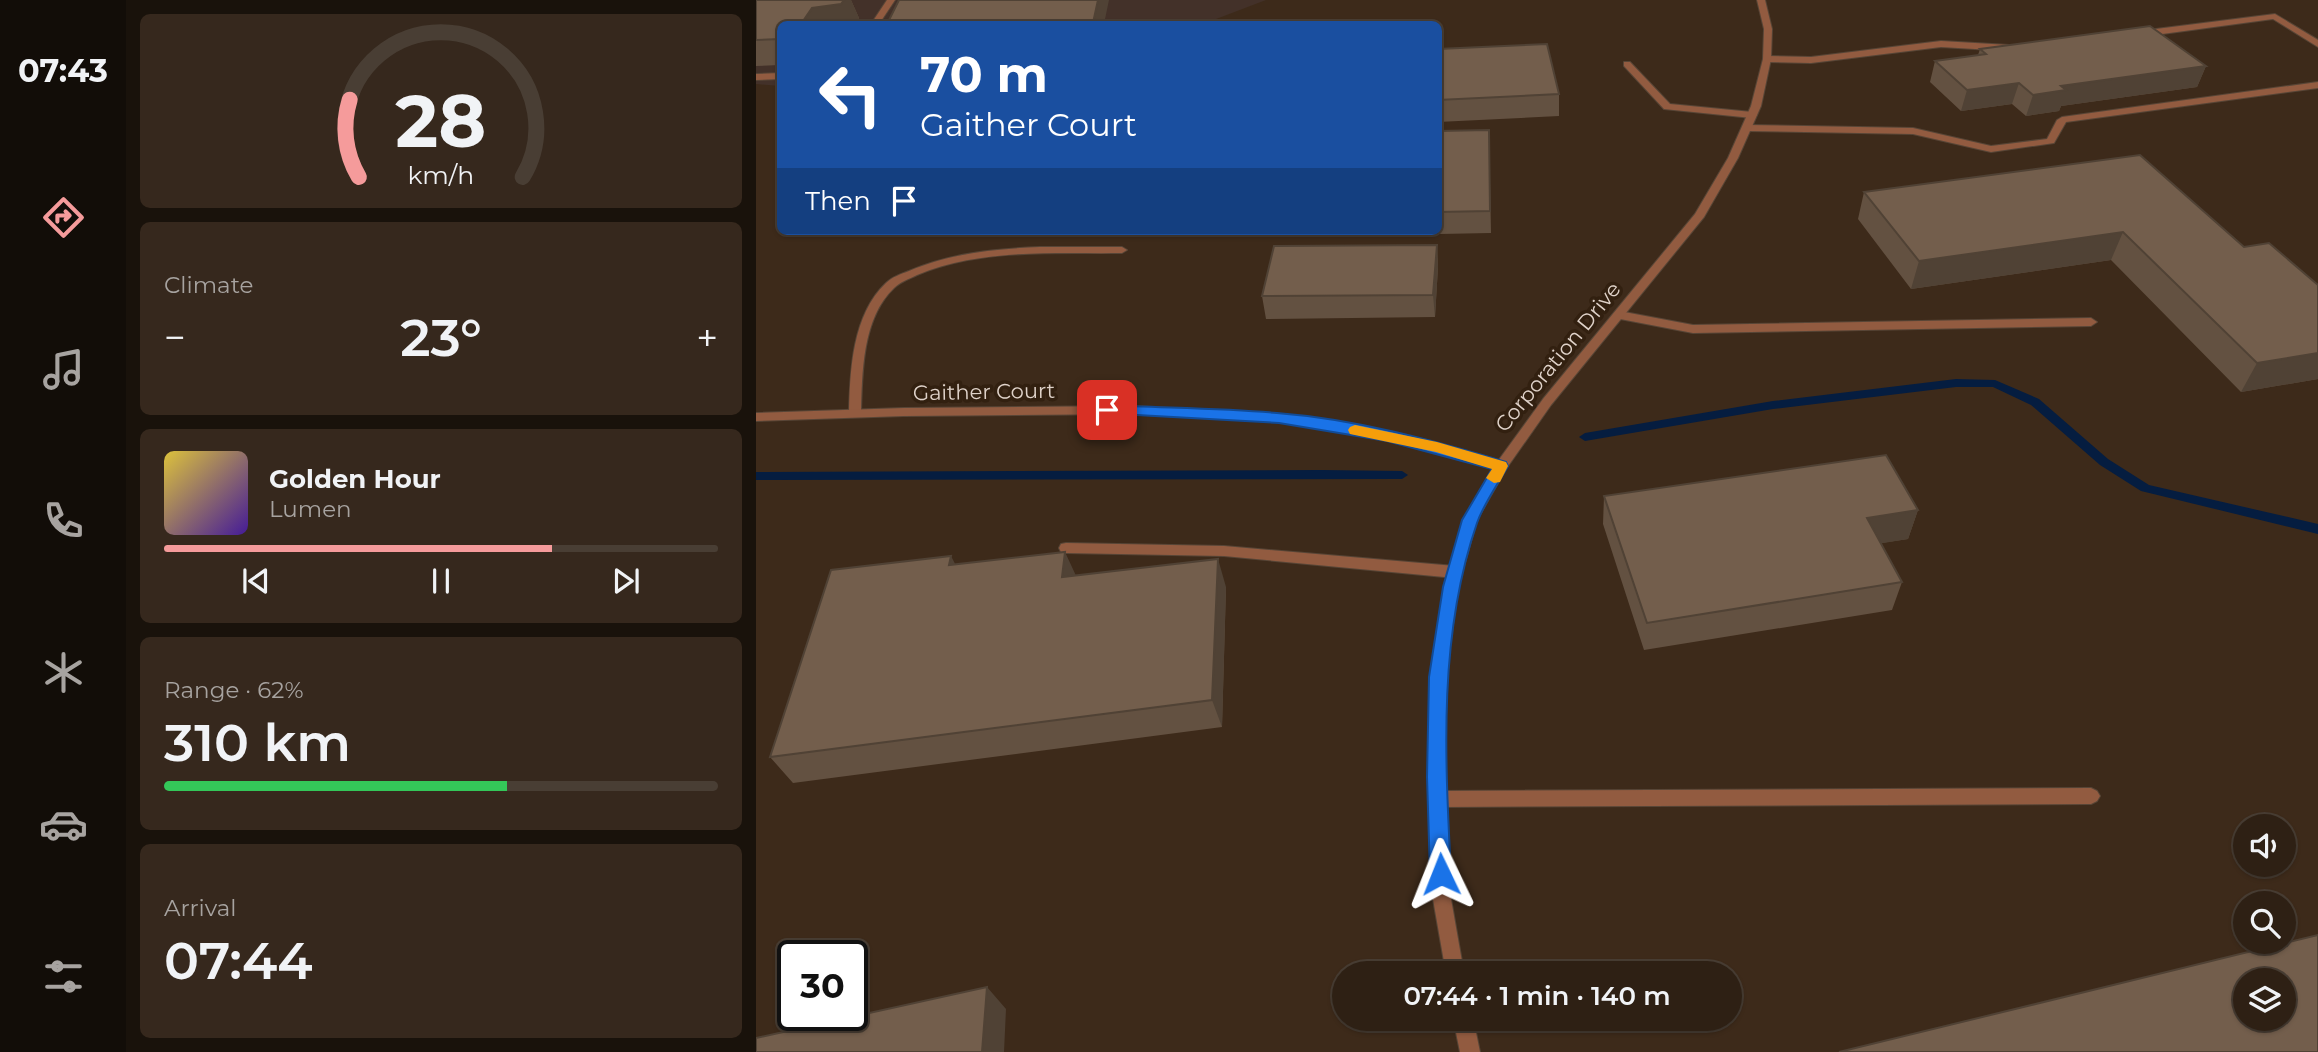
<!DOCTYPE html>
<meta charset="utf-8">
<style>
:root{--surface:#2e2014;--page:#36281d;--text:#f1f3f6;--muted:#a7a3a0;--line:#493e34;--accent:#f59b9b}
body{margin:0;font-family:Montserrat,sans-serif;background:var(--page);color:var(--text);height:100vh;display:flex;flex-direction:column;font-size:26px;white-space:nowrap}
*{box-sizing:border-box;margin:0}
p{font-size:23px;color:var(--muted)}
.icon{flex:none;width:38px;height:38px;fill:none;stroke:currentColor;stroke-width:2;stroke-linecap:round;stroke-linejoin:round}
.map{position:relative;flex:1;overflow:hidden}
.panel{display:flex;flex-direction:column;gap:14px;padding:14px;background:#19120b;width:630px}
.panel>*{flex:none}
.hud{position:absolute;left:21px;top:21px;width:665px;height:214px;border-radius:10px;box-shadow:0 2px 5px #0004,0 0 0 2px var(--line);background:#1a4fa0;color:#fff;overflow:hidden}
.tools{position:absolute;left:1477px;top:814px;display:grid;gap:14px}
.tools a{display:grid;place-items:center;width:63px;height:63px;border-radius:50%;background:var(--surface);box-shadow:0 2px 5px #0004,0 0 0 2px var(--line);font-size:35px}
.speed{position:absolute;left:21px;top:940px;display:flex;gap:14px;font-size:35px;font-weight:700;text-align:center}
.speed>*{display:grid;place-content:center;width:91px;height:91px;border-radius:50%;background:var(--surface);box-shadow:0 2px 5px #0004,0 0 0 2px var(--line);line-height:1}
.speed .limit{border:4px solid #111;border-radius:10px;background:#fff;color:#111}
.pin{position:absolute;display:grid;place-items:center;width:60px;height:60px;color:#fff;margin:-30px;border-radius:14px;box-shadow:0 4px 10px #0006}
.me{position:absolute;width:77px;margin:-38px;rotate:358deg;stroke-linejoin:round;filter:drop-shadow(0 0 5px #0008)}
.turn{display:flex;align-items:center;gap:24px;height:147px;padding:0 28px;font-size:32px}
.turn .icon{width:91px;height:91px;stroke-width:2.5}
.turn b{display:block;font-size:49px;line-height:60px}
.then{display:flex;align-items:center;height:66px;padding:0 28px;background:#0003;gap:14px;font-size:26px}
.big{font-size:52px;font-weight:600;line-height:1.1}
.panel .tile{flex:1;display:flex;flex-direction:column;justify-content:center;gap:10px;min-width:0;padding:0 24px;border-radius:10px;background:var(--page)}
.panel .dial{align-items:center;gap:0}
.dial svg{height:182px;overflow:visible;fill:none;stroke:var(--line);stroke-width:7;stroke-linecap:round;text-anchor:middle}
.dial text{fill:var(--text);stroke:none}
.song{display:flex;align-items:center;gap:21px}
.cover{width:84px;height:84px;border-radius:10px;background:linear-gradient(135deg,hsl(50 70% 55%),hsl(260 70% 35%))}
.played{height:7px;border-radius:4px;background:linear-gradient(90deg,var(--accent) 70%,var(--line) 70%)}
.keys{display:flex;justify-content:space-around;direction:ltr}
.heat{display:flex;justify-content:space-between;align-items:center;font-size:38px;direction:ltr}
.charge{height:10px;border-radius:5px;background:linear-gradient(90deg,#34c759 62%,var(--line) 0)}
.trip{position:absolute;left:576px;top:961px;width:410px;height:70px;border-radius:35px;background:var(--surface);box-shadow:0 2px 5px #0004,0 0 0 2px var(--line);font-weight:600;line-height:70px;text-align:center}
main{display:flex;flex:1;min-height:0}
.tab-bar{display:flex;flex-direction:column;width:126px;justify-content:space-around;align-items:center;background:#120d08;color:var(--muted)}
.tab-bar .icon{width:49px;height:49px}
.tab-bar .on{color:var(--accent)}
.tab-bar b{font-size:32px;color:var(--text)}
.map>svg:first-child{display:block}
.industrial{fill:#433129}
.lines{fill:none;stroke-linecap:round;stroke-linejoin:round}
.stream{fill:#051d40;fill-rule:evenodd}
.service-casing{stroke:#574536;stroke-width:2}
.minor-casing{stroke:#574536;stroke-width:2}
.service{fill:#925b40;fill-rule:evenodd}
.minor{fill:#925b40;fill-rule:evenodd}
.wall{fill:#635141}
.shaded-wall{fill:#504235}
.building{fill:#735e4c;stroke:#504235;stroke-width:2;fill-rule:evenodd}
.route{fill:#1a73e8;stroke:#114b97;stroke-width:2}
.slow{fill:#f59e0b}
.labels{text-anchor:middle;stroke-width:7;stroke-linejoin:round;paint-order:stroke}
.street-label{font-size:21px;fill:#dfd2c9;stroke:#322010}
</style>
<main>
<nav class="tab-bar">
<b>07:43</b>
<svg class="icon on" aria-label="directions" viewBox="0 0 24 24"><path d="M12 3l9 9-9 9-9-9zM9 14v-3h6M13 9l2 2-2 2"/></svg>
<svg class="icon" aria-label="music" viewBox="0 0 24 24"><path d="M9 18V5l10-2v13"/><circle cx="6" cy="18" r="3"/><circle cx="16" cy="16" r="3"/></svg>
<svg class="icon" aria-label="phone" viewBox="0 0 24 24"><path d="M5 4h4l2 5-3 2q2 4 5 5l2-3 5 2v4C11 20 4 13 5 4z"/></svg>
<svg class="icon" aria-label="climate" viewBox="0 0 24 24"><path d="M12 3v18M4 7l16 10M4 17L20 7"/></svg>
<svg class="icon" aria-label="car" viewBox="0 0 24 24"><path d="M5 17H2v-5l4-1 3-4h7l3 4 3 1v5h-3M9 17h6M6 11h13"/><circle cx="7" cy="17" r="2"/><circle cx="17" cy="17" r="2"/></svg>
<svg class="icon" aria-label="filters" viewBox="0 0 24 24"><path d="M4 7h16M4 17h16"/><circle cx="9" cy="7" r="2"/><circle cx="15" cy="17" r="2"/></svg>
</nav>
<section class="panel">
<div class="tile dial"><svg viewBox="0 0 100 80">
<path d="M14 69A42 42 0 1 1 86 69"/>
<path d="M14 69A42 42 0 0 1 10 35" stroke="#f59b9b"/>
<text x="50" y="56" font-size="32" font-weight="700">28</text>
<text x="50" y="72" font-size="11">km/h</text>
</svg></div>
<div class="tile"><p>Climate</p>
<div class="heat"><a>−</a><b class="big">23°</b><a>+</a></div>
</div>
<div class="tile">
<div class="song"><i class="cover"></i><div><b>Golden Hour</b><p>Lumen</p></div></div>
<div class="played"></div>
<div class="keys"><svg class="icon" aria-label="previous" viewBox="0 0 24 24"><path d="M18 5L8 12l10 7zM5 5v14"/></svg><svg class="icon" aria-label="pause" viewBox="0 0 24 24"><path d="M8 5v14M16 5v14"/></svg><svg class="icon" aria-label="next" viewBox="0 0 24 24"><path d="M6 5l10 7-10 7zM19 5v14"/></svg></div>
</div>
<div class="tile"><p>Range · 62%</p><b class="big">310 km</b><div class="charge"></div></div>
<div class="tile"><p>Arrival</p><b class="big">07:44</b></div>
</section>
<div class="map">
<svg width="1562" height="1052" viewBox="0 0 1562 1052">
<rect width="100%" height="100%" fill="#3d2a1a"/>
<!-- industrial -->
<path class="industrial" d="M0 0H510L447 24H24V86L0 84Z"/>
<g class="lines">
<!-- stream -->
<path class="stream" d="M1200 379 1239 380 1283 399 1352 459 1393 485 1562 524V534L1385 491 1344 465 1275 405 1237 387H1200L1017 409 829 441 823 437 829 433 1017 401Z
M565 470 646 471 652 475 646 479 0 480V472Z"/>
<defs>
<path id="service" d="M131 0H139L123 24H115Z
M1519 14 1562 40V47L1517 19 1384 37 1380 34 1384 31Z
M1185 41 1253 45 1257 48 1253 51 1185 47 1055 63 1011 62 1007 59 1011 56 1055 57Z
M868 62H874L914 104 996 112 1001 115 996 118 908 109 868 66Z
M24 73V79L0 80V74Z
M1562 82V88L1310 122 1298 143 1235 152 1157 134 991 131 986 128 991 125 1157 128 1235 146 1291 139 1301 120 1306 117Z
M284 247H366L371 250 366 253C297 254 226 248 161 275 153 279 144 282 138 288 106 318 106 374 105 414L104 417H94L93 414C94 371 96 315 130 283 136 277 145 274 153 271 195 253 239 249 284 247Z
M863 311 937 325 1335 318 1341 322 1335 326 937 333 859 318V312Z
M310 543 468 546 699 566 704 568 706 572 704 576 699 578 468 556 310 553 305 552 303 548 305 544Z
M1335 788 1341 791 1344 796 1341 801 1335 804 681 807 675 804 672 799 675 794 681 791Z"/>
<path id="minor" d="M1001 0H1009L1016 29 1015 59 1005 106 982 158 948 217 795 405 750 469 721 520 702 587 690 677 689 777 695 899 708 973H690L677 899 673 777 674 677 688 587 707 520 737 468 631 439 523 422 376 414 148 416 0 421V413L148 408 376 406 523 414 631 431 742 461 787 399 939 214 972 158 995 106 1007 59 1008 29Z
M697 1018H717L724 1052H704Z"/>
</defs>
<!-- service casing -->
<use href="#service" class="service-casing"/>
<!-- minor casing -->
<use href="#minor" class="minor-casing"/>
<!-- service -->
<use href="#service" class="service"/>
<!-- minor -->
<use href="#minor" class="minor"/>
</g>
<!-- wall -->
<path class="wall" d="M0 0H95L103 18 99 24H24V65L0 66Z
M682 49 803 94V116L682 122Z
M1224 49 1450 66 1441 87 1305 106 1303 111 1270 116 1256 104 1205 111 1174 82 1179 61 1222 55Z
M733 130 735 233 581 236 580 231H682V131Z
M1108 192 1488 247 1562 285V379L1485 392 1355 260 1155 289 1102 219Z
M681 245 682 267 679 317 510 319 506 296Z
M848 496 1162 510 1152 539 1125 543 1146 582 1136 610 888 650 847 524Z
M199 564 320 576 470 587 466 727 37 783 14 757Z"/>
<!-- shaded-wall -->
<path class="shaded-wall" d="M75 0H95L103 18 99 24H45L56 8Z
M342 0H353L348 24H338L337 23Z
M1450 66 1441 87 1305 106 1303 111 1270 116 1277 95 1305 86Z
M1263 83 1256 104 1205 111 1211 90Z
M1367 232 1355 260 1155 289 1163 261Z
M681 245 682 267 679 317 677 295Z
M1562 353V379L1485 392 1501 363Z
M1162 510 1152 539 1103 547 1111 518Z
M309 552 322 580 306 577Z
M195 556 210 585 193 565Z
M462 559 470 587 466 727 456 700Z
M231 987 250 1009 248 1052H226Z"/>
<!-- building -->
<path class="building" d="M0 0H88L85 4 56 8 45 24H24V39L0 40Z
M143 0H342L337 23 319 24H131Z
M1394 26 1450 66 1305 86 1310 90 1277 95 1263 83 1211 90 1179 61 1230 54 1224 49Z
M791 44 803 94 682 100V49Z
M733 130 734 211 682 212V131Z
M1384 155 1488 247 1513 243 1562 285V353L1501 363 1367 232 1163 261 1108 192Z
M681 245 677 295 506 296 518 246Z
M1130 455 1162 510 1111 518 1146 582 891 623 848 496Z
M309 552 306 577 462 559 456 700 14 757 75 570 195 556 193 565Z
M1562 935V1052H1083ZM1489 980H1528V1018H1489Z
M231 987 226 1052H0V1038Z"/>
<!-- route -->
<path class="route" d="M351 405C407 408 465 408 521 413 599 419 676 440 750 462L752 466C742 484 728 503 721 523 682 636 689 757 695 874L692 881 685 884 677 881 674 874 671 777 673 677 687 587 706 520 736 469 631 441 523 423 345 413 343 410 345 406Z"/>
<!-- slow -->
<path class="slow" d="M599 425 681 442 750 462 752 466 744 482 738 483 730 478 736 469 680 452 594 434 592 430 594 427Z"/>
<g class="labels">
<!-- street labels -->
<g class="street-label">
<text transform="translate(802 357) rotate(-51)" y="7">Corporation Drive</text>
<text transform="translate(228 392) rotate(-1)" y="7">Gaither Court</text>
</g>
</g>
</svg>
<div class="tools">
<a><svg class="icon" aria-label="sound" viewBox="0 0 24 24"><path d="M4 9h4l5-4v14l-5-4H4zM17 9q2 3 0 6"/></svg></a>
<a><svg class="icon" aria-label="search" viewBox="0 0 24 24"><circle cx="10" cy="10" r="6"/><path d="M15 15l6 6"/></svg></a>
<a><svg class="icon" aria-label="layers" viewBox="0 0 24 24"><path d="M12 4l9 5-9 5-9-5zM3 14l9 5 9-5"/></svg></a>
</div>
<div class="speed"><div class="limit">30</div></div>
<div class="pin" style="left:351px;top:410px;background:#d93025"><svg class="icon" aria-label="arrive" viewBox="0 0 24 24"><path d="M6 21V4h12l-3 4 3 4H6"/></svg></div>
<svg class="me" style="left:685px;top:874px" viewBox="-20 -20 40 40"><path d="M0-17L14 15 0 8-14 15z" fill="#1a73e8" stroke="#fff" stroke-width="4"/></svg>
<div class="trip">07:44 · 1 min · 140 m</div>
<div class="hud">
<div class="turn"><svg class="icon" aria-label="left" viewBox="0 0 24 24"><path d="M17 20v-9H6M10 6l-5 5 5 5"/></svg><div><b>70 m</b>Gaither Court</div></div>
<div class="then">Then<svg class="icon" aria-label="arrive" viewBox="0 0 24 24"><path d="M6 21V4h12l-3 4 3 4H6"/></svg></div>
</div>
</div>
</main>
